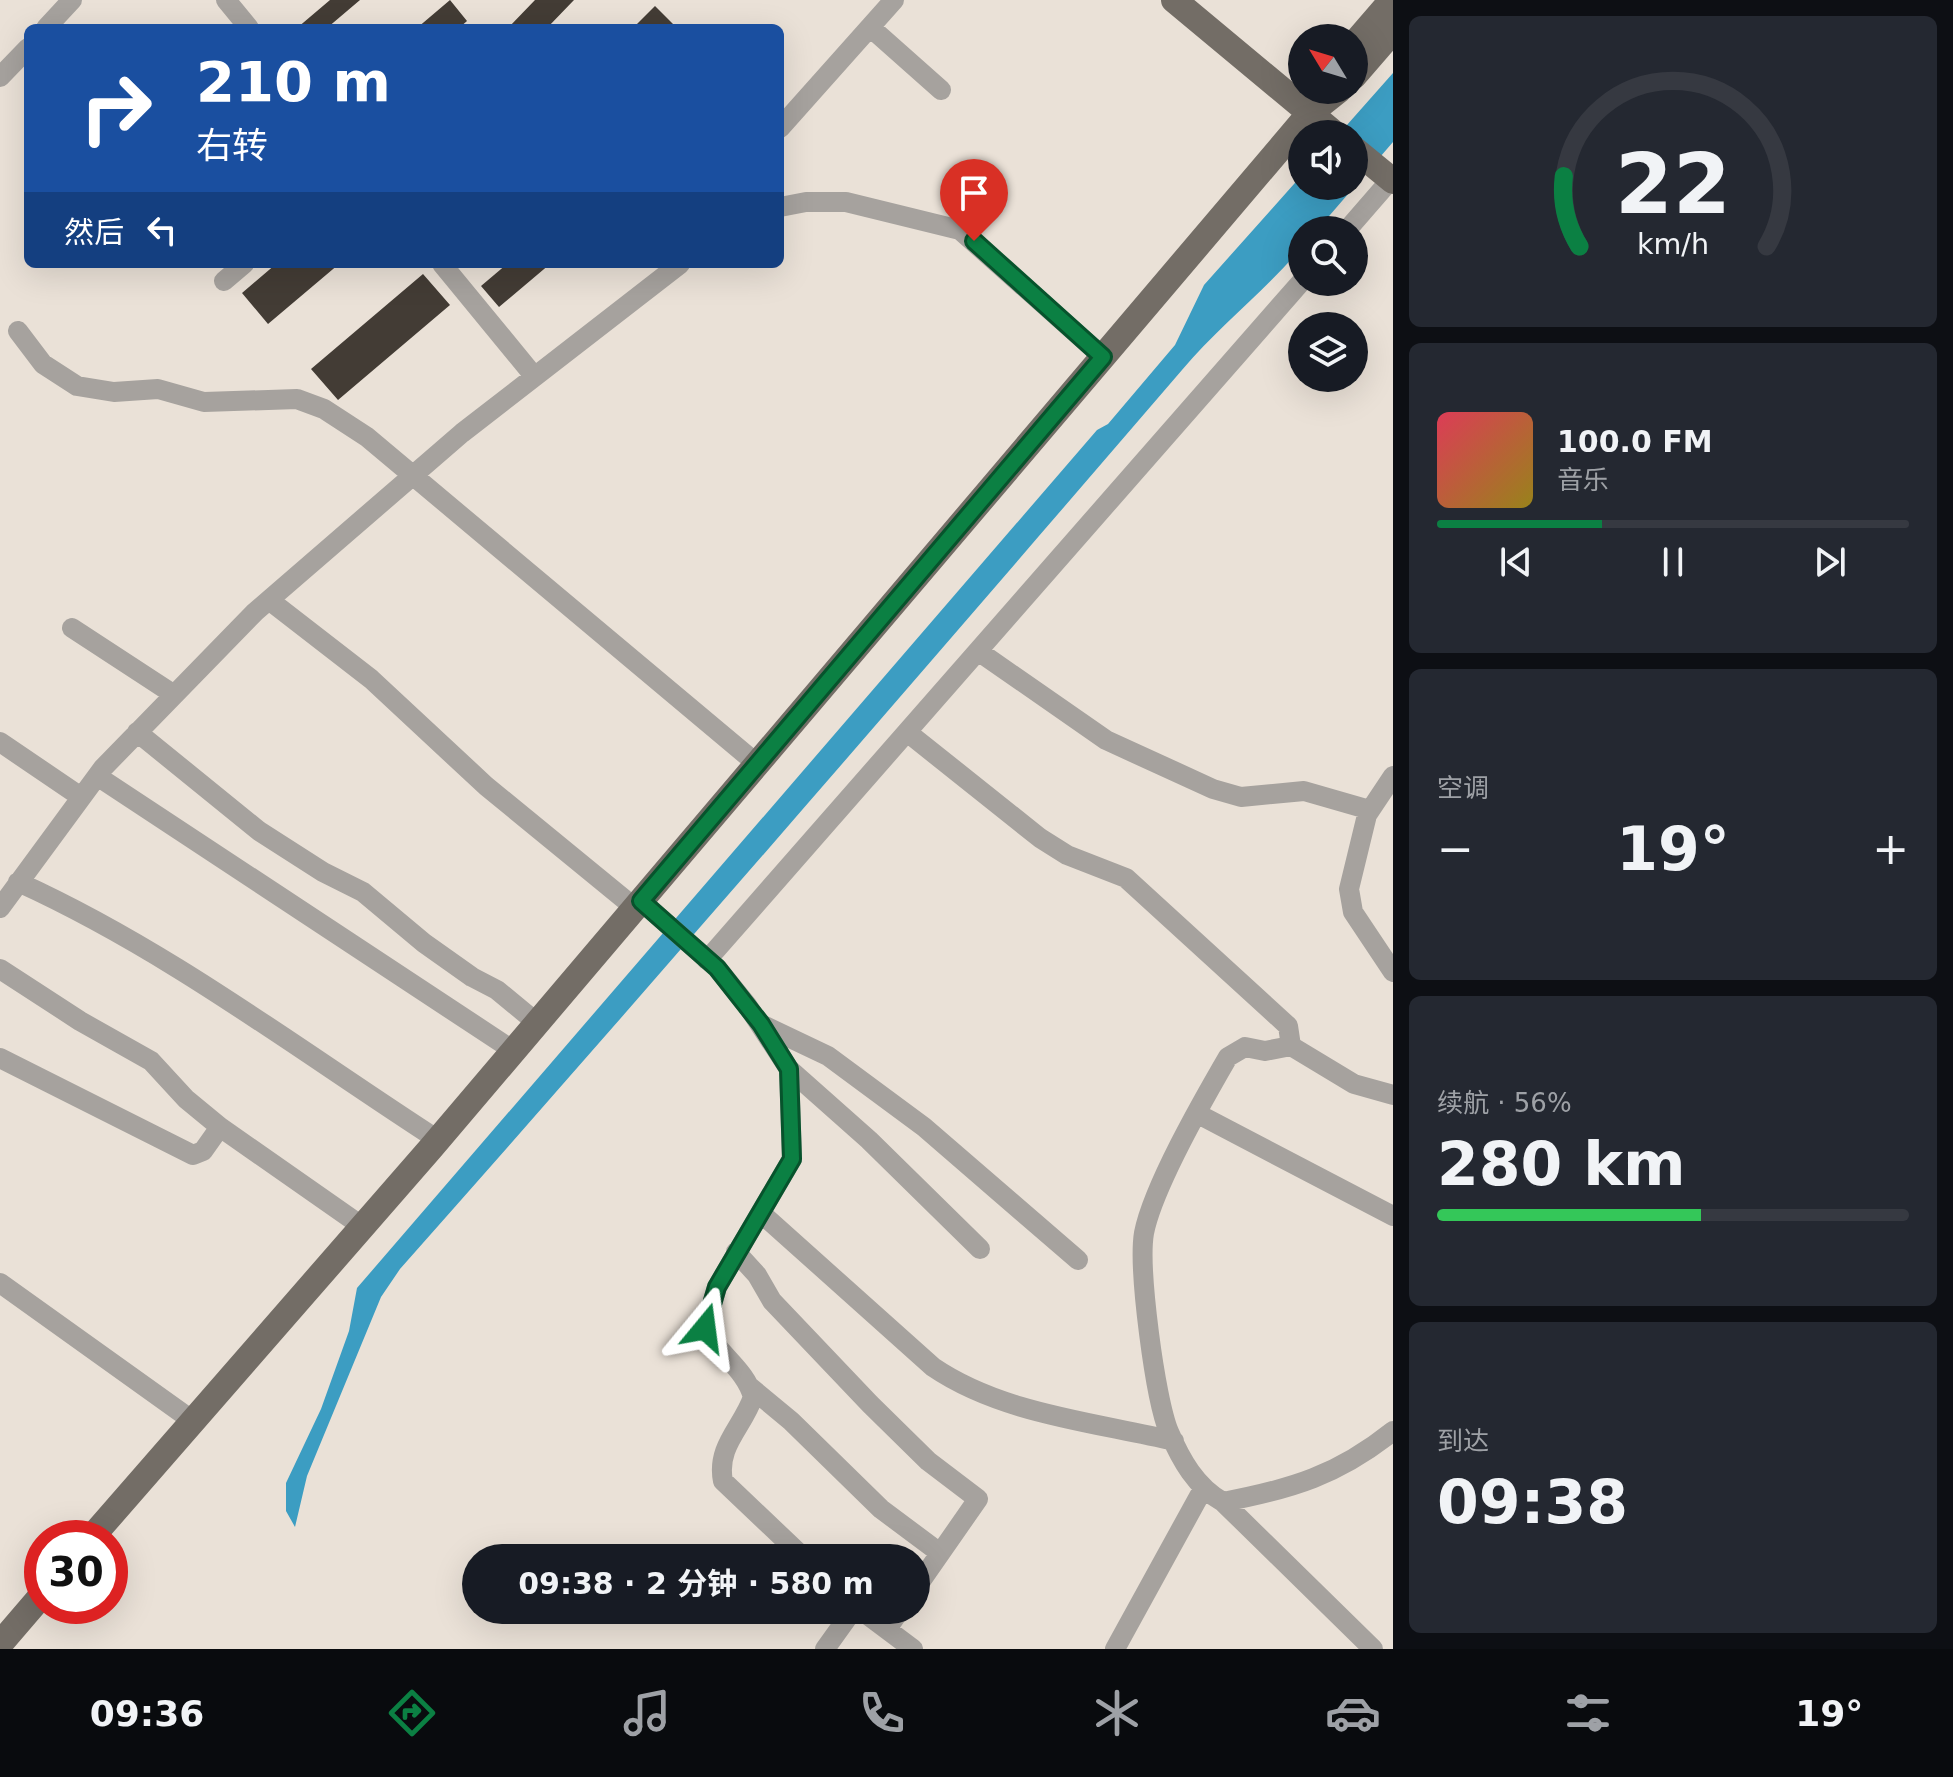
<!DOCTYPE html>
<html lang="zh">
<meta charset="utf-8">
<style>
:root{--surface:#171b24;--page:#242831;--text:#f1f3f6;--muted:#9ea1a6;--line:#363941;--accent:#0b8043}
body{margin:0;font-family:"DejaVu Sans","Noto Sans SC",sans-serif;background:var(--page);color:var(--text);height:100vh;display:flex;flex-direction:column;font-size:30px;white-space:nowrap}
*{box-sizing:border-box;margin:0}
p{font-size:26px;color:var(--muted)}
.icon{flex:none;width:44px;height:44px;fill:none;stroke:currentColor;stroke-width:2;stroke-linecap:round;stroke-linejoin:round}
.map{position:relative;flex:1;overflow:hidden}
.details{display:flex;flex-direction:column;gap:16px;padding:16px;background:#0d0f14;width:560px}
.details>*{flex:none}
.banner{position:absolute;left:24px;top:24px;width:760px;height:244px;border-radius:12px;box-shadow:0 8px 32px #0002;background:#1a4fa0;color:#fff;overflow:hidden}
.needle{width:52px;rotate:308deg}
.tools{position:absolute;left:1288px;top:24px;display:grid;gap:16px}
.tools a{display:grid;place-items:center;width:80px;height:80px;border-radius:50%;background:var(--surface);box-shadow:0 8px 32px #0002;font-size:40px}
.speed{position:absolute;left:24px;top:1520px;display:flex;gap:16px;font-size:40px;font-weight:700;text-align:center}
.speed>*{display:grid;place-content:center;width:104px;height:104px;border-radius:50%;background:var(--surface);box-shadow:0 8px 32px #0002;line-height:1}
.speed .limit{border:12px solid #d22;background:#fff;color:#111}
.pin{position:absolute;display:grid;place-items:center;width:68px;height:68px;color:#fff;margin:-82px -34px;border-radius:50% 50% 50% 0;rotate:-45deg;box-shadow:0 0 8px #0007}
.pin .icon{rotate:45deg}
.me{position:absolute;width:88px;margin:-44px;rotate:16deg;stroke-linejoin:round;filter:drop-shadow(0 0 6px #0008)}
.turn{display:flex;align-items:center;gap:28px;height:168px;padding:0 40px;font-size:36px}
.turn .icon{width:104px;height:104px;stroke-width:2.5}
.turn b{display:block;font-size:56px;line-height:68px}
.then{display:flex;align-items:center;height:76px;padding:0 40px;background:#0003;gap:16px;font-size:30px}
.big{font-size:60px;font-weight:700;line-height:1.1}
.details .widget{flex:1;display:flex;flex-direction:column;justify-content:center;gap:12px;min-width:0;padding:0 28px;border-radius:12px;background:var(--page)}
.details .dial{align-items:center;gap:0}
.dial svg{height:208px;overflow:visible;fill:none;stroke:var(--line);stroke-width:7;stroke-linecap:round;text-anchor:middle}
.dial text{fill:var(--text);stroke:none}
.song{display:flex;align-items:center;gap:24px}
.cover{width:96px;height:96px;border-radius:12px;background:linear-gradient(135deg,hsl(350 70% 55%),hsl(50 70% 35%))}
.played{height:8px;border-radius:4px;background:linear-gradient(90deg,var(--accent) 35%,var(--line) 35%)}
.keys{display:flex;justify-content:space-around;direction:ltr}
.heat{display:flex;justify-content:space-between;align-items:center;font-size:44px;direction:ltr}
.charge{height:12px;border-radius:6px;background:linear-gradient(90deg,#34c759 56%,var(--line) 0)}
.trip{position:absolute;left:462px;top:1544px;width:468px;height:80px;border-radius:40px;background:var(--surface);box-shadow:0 8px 32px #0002;font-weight:700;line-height:80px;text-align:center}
.dock{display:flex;height:128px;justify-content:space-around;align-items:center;background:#090b0e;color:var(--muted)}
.dock .icon{width:56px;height:56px}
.dock .active{color:var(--accent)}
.dock b{font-size:36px;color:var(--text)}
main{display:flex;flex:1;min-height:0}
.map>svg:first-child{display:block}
.water{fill:#3c9dc2}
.building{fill:#433c35}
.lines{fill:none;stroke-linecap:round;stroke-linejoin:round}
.minor{stroke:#a6a29e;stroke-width:20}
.major{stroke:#736d66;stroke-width:26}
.route-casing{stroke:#07532c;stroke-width:20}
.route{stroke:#0b8043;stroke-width:14}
</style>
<main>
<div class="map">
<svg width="1393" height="1649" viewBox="0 0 1393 1649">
<rect width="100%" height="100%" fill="#eae1d7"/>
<!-- water -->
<path class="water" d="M1393 73V142L1317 230H1302V247C1265 291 1219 326 1182 370 923 671 664 971 400 1269L381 1297 307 1476 295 1527 286 1511V1483L321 1409 349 1331 357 1288 1097 430 1108 424 1175 345 1204 285 1302 175V186H1354V134H1339Z"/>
<!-- building -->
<path class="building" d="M330 0H360L327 28H297Z
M450 0 467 21 459 28H417Z
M535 0H574L547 28H508Z
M655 6 677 28H633Z
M276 264H339L268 324 242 293Z
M507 264H550L499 307 481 286Z
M423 274 450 305 338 400 311 369Z"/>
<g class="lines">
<!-- minor -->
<path class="minor" d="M226 0 249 28
M870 27 941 90
M46 28 72 0
M0 77 28 48
M780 128 894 0
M780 207 806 202H846L960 230 1103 357
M1347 230 1393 177
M442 264 534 376
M224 281 244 264
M18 331 43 364 77 386 114 392 158 389 204 402 297 399 324 409 367 437 757 764
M269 600 371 679 486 786 635 908
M72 628 173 694
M978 651 1106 740 1213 789 1241 797 1304 791 1370 810
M137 732 259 831 323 872 363 892 424 943 472 977 497 990 537 1023
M907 732 1040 838 1067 855 1126 878 1288 1026 1291 1046
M0 742 81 797
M97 776 514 1051
M1393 776 1367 815 1349 889 1353 912 1393 972
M18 882C168 950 300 1051 438 1140
M641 901 717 968 747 1005 789 1069 792 1159 717 1287 705 1328C718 1355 745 1368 753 1397 743 1427 716 1446 723 1481L804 1558
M0 908 103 768 255 612 462 433 680 264
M707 960 1302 281
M0 969 80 1021 151 1061 186 1099 220 1127 363 1227
M765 1026 828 1056 924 1127 1078 1260
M0 1058 193 1155 203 1151 220 1127
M789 1069 869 1140 980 1249
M1393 1095 1354 1084 1291 1046 1265 1051 1245 1047 1228 1057C1203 1100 1153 1187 1144 1233 1138 1268 1155 1399 1169 1432 1181 1460 1196 1487 1223 1502 1292 1489 1338 1475 1393 1431
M1198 1114 1393 1216
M762 1214 933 1367C1002 1414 1094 1422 1174 1441
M736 1252 757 1275 772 1301 870 1404 928 1461 978 1499 916 1588
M0 1283 193 1421
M750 1387 791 1421 881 1509 940 1553
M1223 1502 1373 1649
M861 1610 913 1649
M887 1629 900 1610
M825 1649 853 1610
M1115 1649 1203 1489"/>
<!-- major -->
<path class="major" d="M1174 0 1335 134
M1354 44 1392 0
M1354 76 1393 31
M1354 149 1393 181
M91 1538 431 1148 1310 113 1339 90
M0 1644 42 1595"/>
</g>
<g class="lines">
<defs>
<path id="route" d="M705 1328 717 1287 792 1159 789 1069 761 1024 717 968 641 901 1103 357 974 241"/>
</defs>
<!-- route casing -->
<use href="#route" class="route-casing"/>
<!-- route -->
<use href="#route" class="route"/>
</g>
</svg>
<div class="tools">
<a><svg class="needle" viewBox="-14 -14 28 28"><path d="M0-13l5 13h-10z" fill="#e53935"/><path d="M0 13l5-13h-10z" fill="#9ea1a6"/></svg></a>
<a><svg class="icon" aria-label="sound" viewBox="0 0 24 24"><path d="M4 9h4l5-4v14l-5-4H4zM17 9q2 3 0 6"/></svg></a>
<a><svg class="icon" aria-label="search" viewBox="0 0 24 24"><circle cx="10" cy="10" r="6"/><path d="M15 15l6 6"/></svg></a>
<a><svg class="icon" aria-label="layers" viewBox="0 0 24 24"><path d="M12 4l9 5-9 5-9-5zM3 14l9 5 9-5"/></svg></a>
</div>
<div class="speed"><div class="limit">30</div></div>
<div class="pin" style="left:974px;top:241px;background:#d93025"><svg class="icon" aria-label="arrive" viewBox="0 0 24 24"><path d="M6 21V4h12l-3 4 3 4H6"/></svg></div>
<svg class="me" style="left:705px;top:1328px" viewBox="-20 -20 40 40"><path d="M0-17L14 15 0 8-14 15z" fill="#0b8043" stroke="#fff" stroke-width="4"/></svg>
<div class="trip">09:38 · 2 分钟 · 580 m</div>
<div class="banner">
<div class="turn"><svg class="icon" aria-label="right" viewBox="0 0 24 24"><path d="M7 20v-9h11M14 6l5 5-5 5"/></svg><div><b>210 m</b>右转</div></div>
<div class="then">然后<svg class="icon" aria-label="left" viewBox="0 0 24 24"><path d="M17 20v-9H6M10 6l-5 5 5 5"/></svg></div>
</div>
</div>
<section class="details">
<div class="widget dial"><svg viewBox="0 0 100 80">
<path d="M14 69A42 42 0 1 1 86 69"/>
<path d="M14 69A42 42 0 0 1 8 42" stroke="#0b8043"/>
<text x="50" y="56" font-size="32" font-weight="700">22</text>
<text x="50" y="72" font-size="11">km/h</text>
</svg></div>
<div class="widget">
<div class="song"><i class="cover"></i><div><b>100.0 FM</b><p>音乐</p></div></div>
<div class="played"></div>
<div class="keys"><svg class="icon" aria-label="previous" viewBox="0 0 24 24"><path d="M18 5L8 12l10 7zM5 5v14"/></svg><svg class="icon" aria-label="pause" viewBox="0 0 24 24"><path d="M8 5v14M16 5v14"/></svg><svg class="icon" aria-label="next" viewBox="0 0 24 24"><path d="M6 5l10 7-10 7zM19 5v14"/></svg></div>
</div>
<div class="widget"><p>空调</p>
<div class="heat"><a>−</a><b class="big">19°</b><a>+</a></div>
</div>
<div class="widget"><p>续航 · 56%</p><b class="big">280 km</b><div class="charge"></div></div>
<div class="widget"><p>到达</p><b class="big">09:38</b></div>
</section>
</main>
<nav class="dock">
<b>09:36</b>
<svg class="icon active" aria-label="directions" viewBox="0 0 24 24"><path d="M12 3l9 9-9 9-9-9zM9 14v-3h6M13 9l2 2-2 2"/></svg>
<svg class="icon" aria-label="music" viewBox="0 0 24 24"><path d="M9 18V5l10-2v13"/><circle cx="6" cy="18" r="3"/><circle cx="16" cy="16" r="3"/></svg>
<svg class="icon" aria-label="phone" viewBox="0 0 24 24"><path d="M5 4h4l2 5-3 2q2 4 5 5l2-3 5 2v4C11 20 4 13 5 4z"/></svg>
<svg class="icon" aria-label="climate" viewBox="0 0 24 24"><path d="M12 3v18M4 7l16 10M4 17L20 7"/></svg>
<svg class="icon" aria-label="car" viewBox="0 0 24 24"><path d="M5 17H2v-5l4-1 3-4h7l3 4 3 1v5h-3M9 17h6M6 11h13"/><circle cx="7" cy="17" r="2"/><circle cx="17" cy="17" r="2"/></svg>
<svg class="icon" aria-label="filters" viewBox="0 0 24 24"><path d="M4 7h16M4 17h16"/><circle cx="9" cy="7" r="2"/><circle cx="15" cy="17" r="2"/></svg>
<b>19°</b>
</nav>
